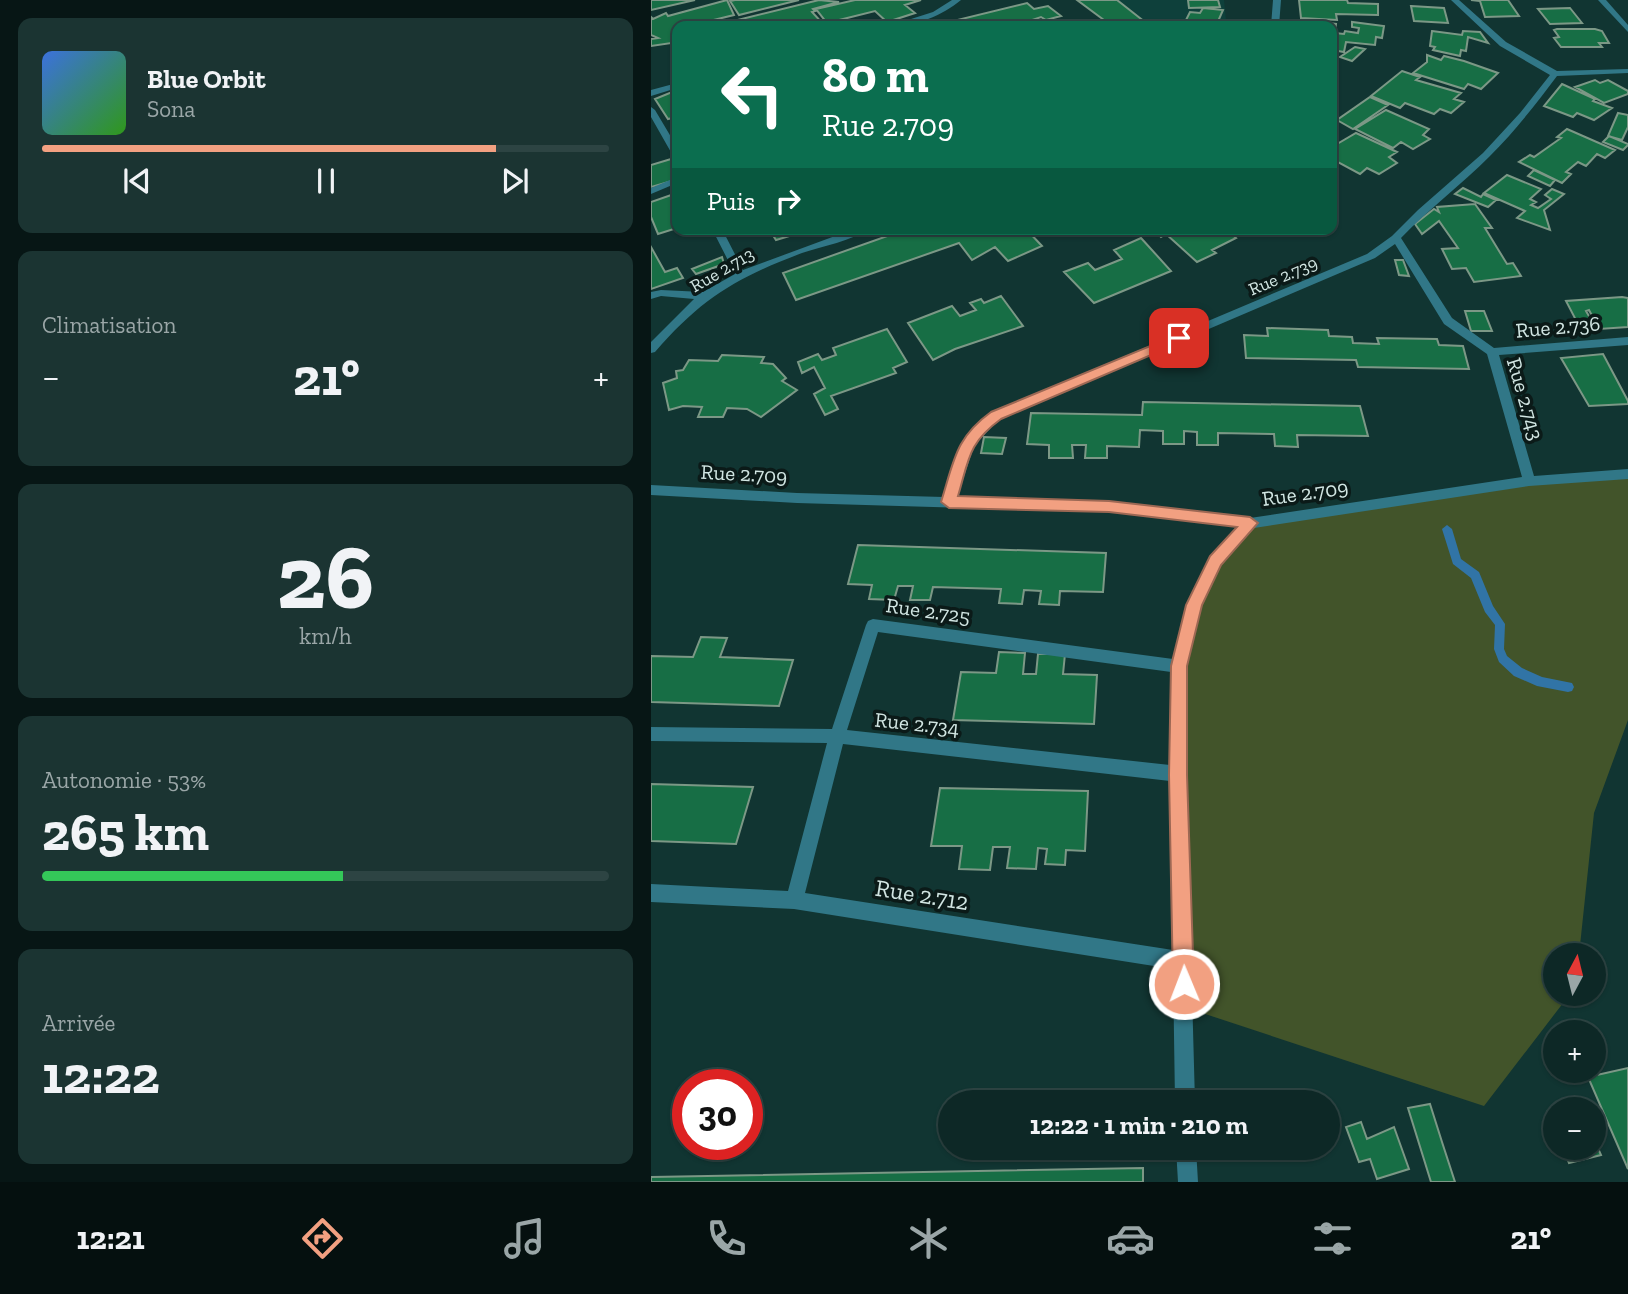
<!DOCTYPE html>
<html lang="fr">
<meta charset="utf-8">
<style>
:root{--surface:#0d2826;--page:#1b3432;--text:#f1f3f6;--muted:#9aa6a7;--line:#2d4443;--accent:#f2a081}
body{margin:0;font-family:"Zilla Slab",serif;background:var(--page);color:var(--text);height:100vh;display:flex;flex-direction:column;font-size:26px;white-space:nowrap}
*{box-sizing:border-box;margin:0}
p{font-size:23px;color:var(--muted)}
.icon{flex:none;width:38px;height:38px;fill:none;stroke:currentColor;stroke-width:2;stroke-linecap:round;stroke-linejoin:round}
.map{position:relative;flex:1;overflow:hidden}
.details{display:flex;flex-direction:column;gap:18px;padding:18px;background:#071615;width:651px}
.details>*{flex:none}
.guide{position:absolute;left:21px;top:21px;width:665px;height:214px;border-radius:14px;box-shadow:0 2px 5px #0004,0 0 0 2px var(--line);background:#0b6e4f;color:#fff;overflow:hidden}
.needle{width:46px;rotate:7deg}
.tools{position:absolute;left:892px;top:943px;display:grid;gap:14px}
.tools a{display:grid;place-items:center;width:63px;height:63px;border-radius:50%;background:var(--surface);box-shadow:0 2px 5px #0004,0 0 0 2px var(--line);font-size:35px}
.speed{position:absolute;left:21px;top:1069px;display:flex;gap:14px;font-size:35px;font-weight:700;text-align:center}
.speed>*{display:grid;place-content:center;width:91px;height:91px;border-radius:50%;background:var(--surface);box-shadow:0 2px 5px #0004,0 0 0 2px var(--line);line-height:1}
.speed .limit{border:10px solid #d22;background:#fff;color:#111}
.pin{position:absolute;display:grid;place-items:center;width:60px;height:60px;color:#fff;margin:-30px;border-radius:14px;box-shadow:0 4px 10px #0006}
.me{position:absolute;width:77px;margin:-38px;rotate:359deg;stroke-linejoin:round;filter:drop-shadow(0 0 5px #0008)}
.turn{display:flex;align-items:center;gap:24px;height:147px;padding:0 35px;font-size:32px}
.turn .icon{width:91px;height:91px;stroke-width:2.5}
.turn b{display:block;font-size:49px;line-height:60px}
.then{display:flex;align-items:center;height:66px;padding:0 35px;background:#0003;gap:14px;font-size:26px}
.big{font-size:52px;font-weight:800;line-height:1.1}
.details .card{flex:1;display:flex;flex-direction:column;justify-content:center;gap:10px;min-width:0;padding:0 24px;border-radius:14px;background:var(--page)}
.details .dial{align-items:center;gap:0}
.dial b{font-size:91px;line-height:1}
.song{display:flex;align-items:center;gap:21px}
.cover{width:84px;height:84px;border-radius:10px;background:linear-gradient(135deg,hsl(220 70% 55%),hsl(110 70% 35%))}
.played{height:7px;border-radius:4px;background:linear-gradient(90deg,var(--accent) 80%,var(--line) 80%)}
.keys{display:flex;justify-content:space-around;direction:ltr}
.heat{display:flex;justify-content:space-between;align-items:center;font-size:38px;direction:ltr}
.charge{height:10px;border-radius:5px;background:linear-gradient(90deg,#34c759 53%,var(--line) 0)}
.trip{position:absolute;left:287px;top:1090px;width:402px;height:70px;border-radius:35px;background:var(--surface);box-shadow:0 2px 5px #0004,0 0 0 2px var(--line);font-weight:800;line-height:70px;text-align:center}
.tabs{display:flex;height:112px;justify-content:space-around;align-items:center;background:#05100f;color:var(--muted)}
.tabs .icon{width:49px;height:49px}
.tabs .on{color:var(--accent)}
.tabs b{font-size:32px;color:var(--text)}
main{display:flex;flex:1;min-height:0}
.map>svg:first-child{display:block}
.built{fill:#0e403b}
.green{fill:#42542a}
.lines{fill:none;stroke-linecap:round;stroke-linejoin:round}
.stream{fill:#3174a6;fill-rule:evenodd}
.building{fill:#176e45;stroke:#7c9886;stroke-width:2}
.street{fill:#317787;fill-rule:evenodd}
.route{fill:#f2a081;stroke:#9d6854;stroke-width:2}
.labels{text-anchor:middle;stroke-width:7;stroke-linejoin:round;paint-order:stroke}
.far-street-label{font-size:18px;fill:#d2e6e3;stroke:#0b1a18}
.street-label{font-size:21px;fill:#d2e6e3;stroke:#0b1a18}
.near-street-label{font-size:24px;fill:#d2e6e3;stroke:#0b1a18}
</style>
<main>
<section class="details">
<div class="card">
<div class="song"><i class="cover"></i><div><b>Blue Orbit</b><p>Sona</p></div></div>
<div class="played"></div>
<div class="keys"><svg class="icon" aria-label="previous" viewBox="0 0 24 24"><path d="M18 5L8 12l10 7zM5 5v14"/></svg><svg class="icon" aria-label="pause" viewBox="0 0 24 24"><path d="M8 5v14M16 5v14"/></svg><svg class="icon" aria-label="next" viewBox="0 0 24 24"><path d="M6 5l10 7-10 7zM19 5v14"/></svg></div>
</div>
<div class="card"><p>Climatisation</p>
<div class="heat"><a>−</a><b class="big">21°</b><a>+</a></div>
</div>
<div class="card dial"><b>26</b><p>km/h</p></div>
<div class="card"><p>Autonomie · 53%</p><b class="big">265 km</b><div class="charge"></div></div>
<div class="card"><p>Arrivée</p><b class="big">12:22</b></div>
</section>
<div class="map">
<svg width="977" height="1182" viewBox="0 0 977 1182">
<rect width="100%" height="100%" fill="#113532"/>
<!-- built -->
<path class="built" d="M426 0H573L575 21 573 26H461Z"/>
<!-- green -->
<path class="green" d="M977 474V720L943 813 928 955 905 956V994H919L833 1106 533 1007 528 666 564 561 599 523 878 481Z"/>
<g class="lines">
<!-- stream -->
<path class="stream" d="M796 525 801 529 810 559 828 572 842 606 854 624 853 649 856 656 871 668 891 677 921 683 923 687 921 691 917 692 886 686 863 676 848 662 843 649 844 625 834 612 820 578 802 564 791 529Z"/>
</g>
<!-- building -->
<path class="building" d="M0 0H44L0 10Z
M76 0 83 15 38 26H26V50L24 51 20 43 0 46V39L7 38 0 35V17L2 19 15 13 17 16Z
M84 0H148L88 15 79 1Z
M168 0 188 2 162 9 164 11 161 12 174 26H62Z
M204 0H270L254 5 264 13 236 22 224 11 176 23 165 9Z
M426 0H466L499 26H461Z
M537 0H567L569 7 538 8Z
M648 0H696L697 3 727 4V15L685 14 686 20 650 18Z
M857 0 868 16 834 17 829 1 820 0Z
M376 3 383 9 397 6 410 16 395 20 390 17 363 26H297L294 23Z
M760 6 793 8 797 23 763 21Z
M552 8 572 10 565 26H532L539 12 549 13Z
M919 8 931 23 899 24 887 9Z
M649 20 685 24 684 33 693 34 694 31 707 33 708 28 701 27V22L733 26 731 38 725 37 724 45 695 42 693 52 681 50V26L642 25 643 21Z
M906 29H944L951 31 958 43H948L951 47H910L903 38 908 37 903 30Z
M781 31 811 35 812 31 829 32 837 43 817 37 815 51 810 50 809 56 782 50 784 47 779 46Z
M704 47 714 49 701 61 689 57Z
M776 55 790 60 793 56 813 61 847 73 830 89 817 84 813 89 762 73 776 62Z
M751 71 769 77 765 80 810 93 803 99 813 102 800 113 789 109 783 114 754 103 749 108 720 96Z
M944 80 949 83 957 80 977 91V94L953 103 924 87Z
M911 84 944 99 942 101 961 108 943 120 926 113 922 117 893 106Z
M26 90V117L17 119 4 99Z
M719 97 737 105 702 129 686 120Z
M735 110 778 129 772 135 779 139 762 149 750 142 742 148 704 129Z
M967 113 977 115V127L971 140 957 136Z
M916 129 964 150 954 158 946 154 935 166 927 162 915 172 920 174 911 183 868 162 879 155 883 157 910 138 906 137Z
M705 133 746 152 738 157 746 163 728 174 716 168 709 174 681 159V147Z
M958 136 977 144V145L972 150 952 142Z
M20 159 25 171 21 181 0 187V165Z
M883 170 904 180 899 186 877 176Z
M856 175 890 189 879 199 885 202 880 205 887 208 900 199 894 195 901 189 913 194 893 210 899 230 866 218 874 211 833 193Z
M812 188 830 197 832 194 845 200 837 207 804 194Z
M26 193V228L7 234 0 217V202Z
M824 204 841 228H834L856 264 862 263 870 276 823 282 815 268 801 269 791 249 807 248 788 221 771 234 764 224 783 209 788 212 786 207Z
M118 229H146L139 231 142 235 125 240Z
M256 229H375L391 246 357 261 344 247 321 260 308 243 145 300 132 273Z
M502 229H574L585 238 561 250 565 253 546 262 515 234 510 237Z
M490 238 520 271 443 303 413 272 437 263 444 270 471 259 463 250Z
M0 247 14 272 26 268 32 278 0 289Z
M71 257 73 264 45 274 41 269Z
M744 260H752L758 276 748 275Z
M350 296 372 326 304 349 282 360 257 323 301 306 309 316 325 310 319 303 330 299 333 303Z
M971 297 977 298V327L948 329 938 310 935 311 942 323 927 324 915 301Z
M814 311H833L841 331H820Z
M616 328 677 330 678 336 701 337 702 343 728 344 726 338 786 339 788 345 812 346 818 369 707 367 705 360 595 358 593 335 617 336Z
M236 329 256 362 242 368 245 373 180 396 187 409 174 415 163 394 174 388 163 367 151 373 147 362 167 354 171 360 185 355 182 348Z
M952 354 977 401V404L938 406 910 358Z
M71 355 113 357 110 363 122 364 135 378 131 381 146 390 110 417 96 409 76 408 72 417H47L51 407 32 406 18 410 12 383 26 378 25 371 32 370 38 360 67 361Z
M492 402 709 406 717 436 646 435 647 447 624 446 623 434 567 433V445H546V432L533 431V444H512V431L489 430 488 447 456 446V458H434L435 445H421L422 458H398V445L376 444 380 413 491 415Z
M333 437 355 438 351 454 330 453Z
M207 545 455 553 452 592 409 591 408 605 388 604 390 591 373 590 371 604 348 603 350 589 282 587 279 600H259L262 586H247L243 600 218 599 221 585 197 584Z
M50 637 76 638 69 657 142 660 128 706 0 702V656L42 657Z
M348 652 374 653 372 674H385L387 654H414L412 674 446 675 443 724 302 720 310 672 345 673Z
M0 784 102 787 85 844 0 841Z
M289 788 437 791 434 851 415 850 414 865 394 864 396 849 387 848 385 869 356 868 359 847H342L339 870 308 869 311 846H280Z
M977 1068V1169L937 1077Z
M929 1103 931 1110H905V1131L897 1111Z
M779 1104 791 1142 804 1182H780L757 1108Z
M710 1122 716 1139 743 1127 758 1169 726 1179 719 1159 708 1162 695 1127Z
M943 1139 950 1155 918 1163 912 1148H943Z
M492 1168V1182H0V1177Z"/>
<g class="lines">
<!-- street -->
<path class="street" d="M301 0H310C291 16 263 27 238 26L282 12Z
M622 0H630L628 26H620Z
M800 0H808L855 42 906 71 977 69V73L906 76C885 104 864 131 839 156 810 185 778 209 750 238L801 318 843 348 977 337V345L848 355 883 476 977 469V479L878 486 603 528 569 565 550 605 535 666V774L544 1102H524L522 969 143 909 0 902V884L137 891 176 743 0 741V727L181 729 215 625 217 621 222 619 522 659 536 605 557 561 587 527 458 512 146 503 0 495V485L146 493 293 497C304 460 310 437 341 412L716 254 741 236 767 210 832 153 869 113 899 75 849 46ZM744 244 793 324 836 354 871 477 599 518 458 502 306 498 323 446 349 418 724 258ZM227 632 520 672 519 765 196 730ZM192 744 519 781 522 950 154 893Z
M947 0H955L977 25V32Z
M26 83V88L0 96V90Z
M0 107 4 110 26 147V157L21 154 0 117Z
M26 177V183L0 194V188Z
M61 229H71L92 270 203 229H218C200 241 172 246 151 253 85 278 51 298 4 352L0 353V342L43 299 10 296 0 299V292L10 290 52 292 84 274Z
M525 1148H545L547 1182H527Z"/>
</g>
<!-- route -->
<path class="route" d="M528 334 535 338 533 341 350 419C317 443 318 459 307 496L458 501 599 517 607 523 570 565 551 605 536 666V775L543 984 540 991 533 994 525 991 522 984 518 775 520 666 535 605 559 556 586 527 458 512 298 508 290 502C303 461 304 438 340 412Z"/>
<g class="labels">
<!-- far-street labels -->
<g class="far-street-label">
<text transform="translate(71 270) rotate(-30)" y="6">Rue 2.713</text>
<text transform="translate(632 276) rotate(-23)" y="6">Rue 2.739</text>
</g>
<!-- street labels -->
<g class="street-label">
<text transform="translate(907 327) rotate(-5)" y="7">Rue 2.736</text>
<text transform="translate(874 399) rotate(74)" y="7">Rue 2.743</text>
<text transform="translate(93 474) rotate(3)" y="7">Rue 2.709</text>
<text transform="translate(654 493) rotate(-8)" y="7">Rue 2.709</text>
<text transform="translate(277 611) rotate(8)" y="7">Rue 2.725</text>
<text transform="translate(266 724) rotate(6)" y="7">Rue 2.734</text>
</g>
<!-- near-street labels -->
<g class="near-street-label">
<text transform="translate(271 895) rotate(9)" y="8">Rue 2.712</text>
</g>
</g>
</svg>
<div class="tools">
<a><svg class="needle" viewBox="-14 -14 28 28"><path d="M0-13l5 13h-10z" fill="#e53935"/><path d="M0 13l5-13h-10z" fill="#9aa6a7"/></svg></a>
<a>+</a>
<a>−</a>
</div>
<div class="speed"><div class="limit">30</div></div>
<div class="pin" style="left:528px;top:338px;background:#d93025"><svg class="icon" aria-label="arrive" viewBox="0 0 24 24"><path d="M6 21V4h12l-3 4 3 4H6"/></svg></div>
<svg class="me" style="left:533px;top:984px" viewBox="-20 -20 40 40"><circle r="17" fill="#f2a081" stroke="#fff" stroke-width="3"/><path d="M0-11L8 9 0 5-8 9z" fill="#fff"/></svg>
<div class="trip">12:22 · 1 min · 210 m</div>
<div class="guide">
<div class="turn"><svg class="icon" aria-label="left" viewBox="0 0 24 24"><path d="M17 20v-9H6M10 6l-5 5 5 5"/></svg><div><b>80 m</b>Rue 2.709</div></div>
<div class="then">Puis<svg class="icon" aria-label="right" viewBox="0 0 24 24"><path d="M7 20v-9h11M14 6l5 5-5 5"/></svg></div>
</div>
</div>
</main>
<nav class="tabs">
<b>12:21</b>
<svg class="icon on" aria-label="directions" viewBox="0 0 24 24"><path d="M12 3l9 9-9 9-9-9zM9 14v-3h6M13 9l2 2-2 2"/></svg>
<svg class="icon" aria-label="music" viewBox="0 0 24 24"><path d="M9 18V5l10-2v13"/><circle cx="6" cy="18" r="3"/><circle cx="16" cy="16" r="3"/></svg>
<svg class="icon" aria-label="phone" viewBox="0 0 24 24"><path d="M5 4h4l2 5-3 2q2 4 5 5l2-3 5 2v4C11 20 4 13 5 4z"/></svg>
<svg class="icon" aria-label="climate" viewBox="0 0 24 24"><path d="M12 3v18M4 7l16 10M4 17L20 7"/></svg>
<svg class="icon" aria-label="car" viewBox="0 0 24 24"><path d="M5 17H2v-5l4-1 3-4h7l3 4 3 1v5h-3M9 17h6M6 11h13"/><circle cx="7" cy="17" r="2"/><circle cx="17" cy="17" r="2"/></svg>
<svg class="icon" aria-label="filters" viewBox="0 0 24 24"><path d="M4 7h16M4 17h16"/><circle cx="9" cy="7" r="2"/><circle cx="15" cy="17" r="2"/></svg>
<b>21°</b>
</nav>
